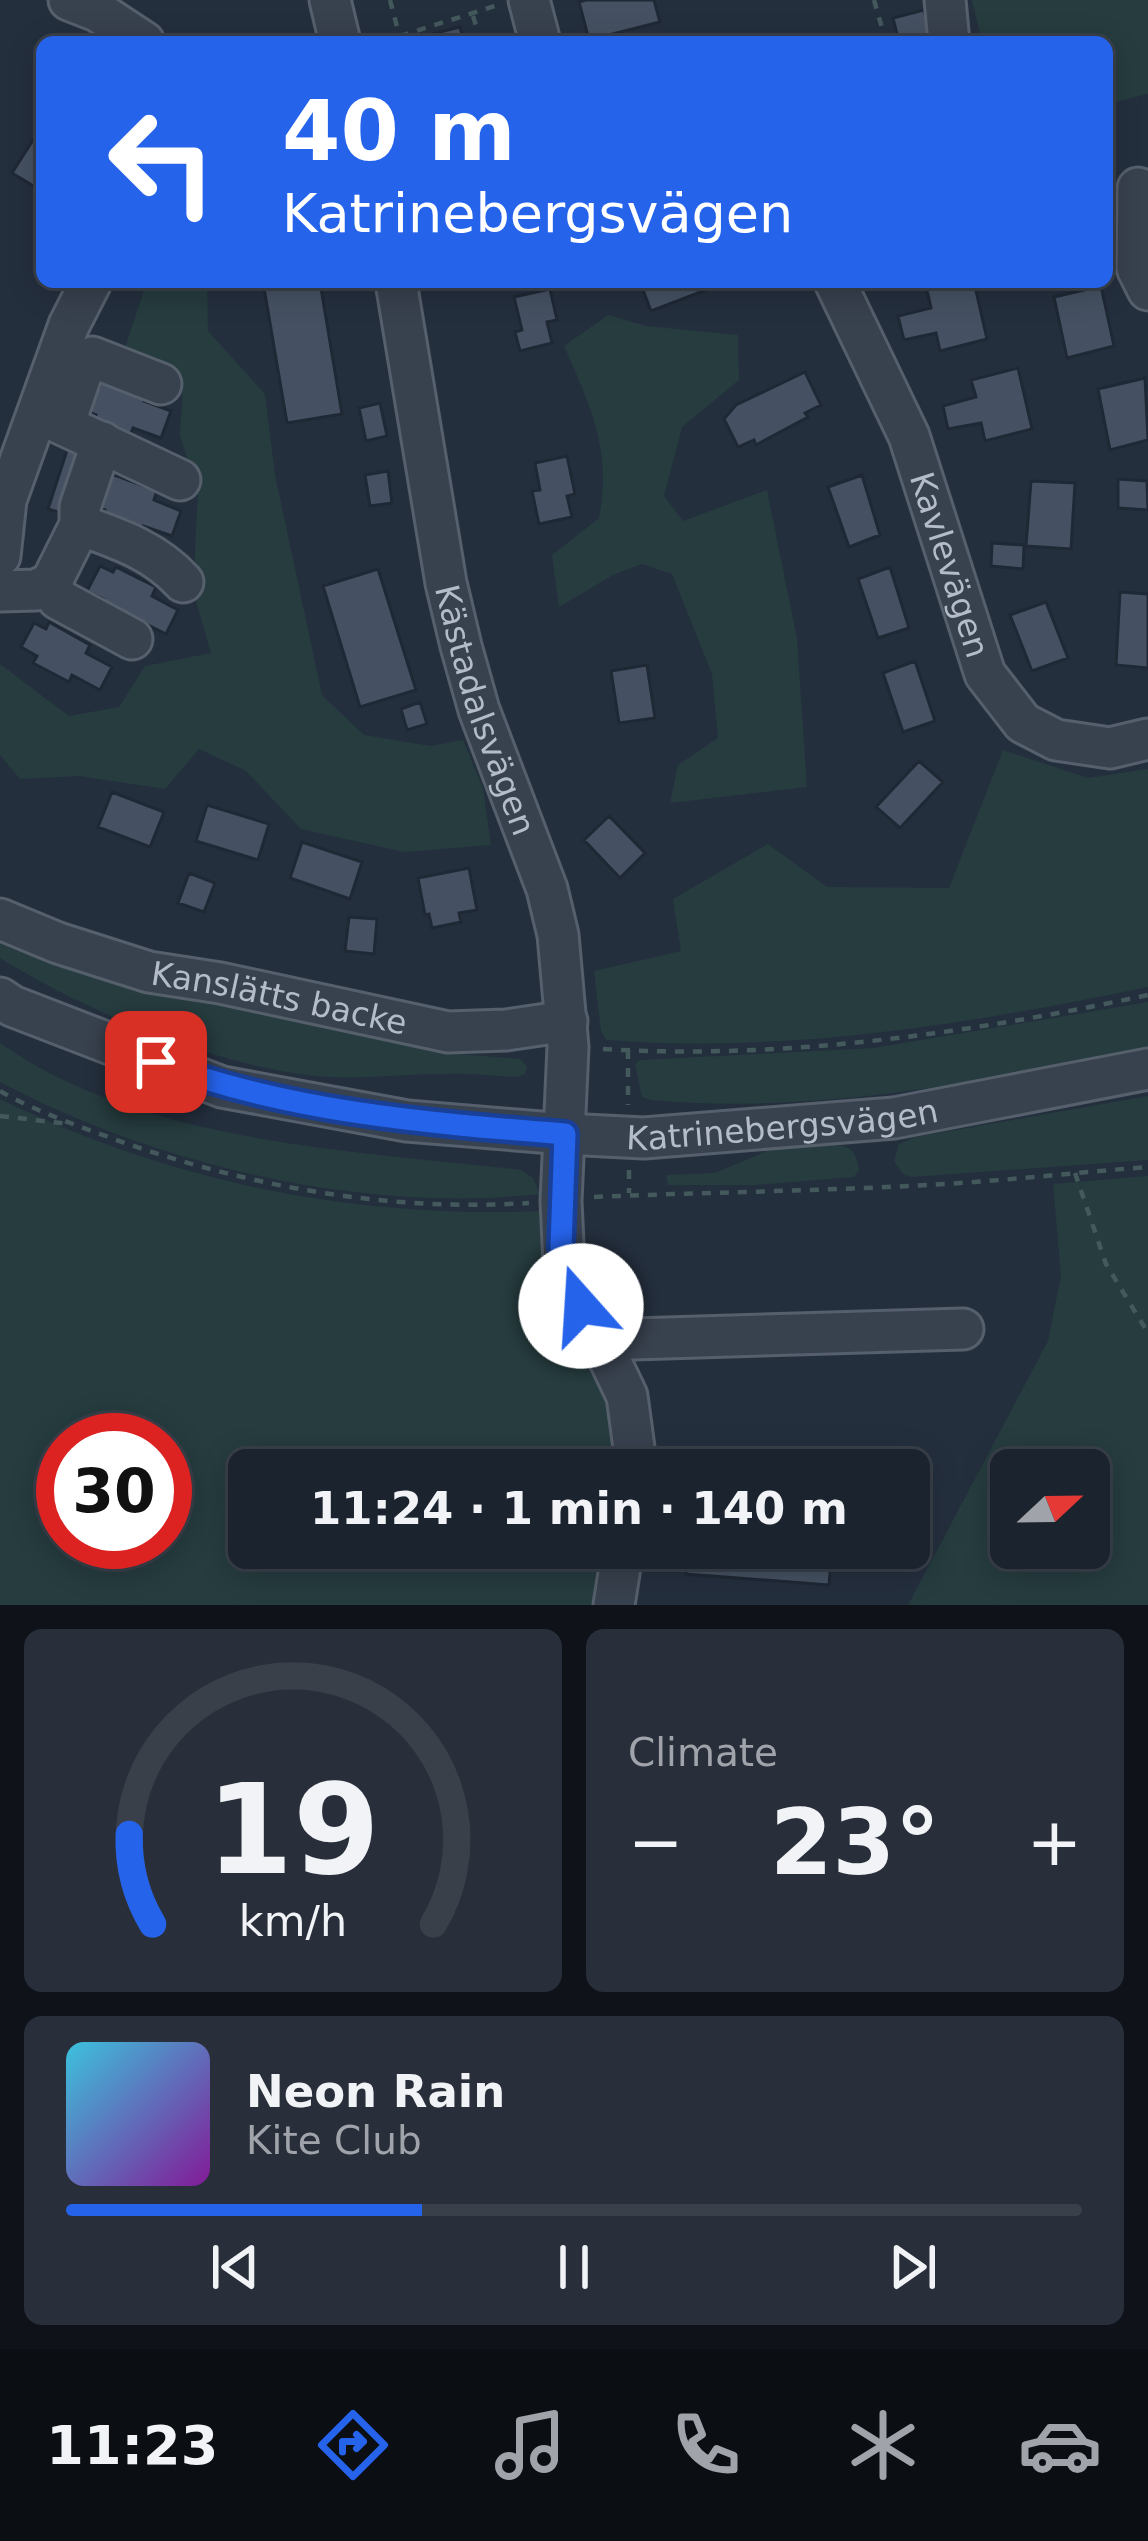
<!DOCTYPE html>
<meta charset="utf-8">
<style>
:root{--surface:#1b232e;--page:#282f3a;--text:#f1f3f6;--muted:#a0a4aa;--line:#39404a;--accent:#2563eb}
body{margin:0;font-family:"DejaVu Sans",sans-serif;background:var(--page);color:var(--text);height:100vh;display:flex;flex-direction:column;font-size:45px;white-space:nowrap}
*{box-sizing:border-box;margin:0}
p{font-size:39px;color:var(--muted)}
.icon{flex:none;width:66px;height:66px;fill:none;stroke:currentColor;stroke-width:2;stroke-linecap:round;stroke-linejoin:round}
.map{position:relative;height:1605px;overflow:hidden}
.side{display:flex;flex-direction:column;gap:24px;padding:24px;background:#0f1319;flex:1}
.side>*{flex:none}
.guide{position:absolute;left:36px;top:36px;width:1077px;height:252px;border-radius:18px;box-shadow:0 6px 30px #0003,0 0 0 3px var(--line);background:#2563eb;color:#fff;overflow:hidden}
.needle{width:78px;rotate:68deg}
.fabs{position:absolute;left:990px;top:1449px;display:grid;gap:24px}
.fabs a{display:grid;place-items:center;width:120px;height:120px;border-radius:18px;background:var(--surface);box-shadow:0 6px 30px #0003,0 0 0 3px var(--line);font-size:60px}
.speed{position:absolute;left:36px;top:1413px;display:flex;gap:24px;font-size:60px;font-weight:700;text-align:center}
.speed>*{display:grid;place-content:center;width:156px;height:156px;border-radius:50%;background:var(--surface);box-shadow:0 6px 30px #0003,0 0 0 3px var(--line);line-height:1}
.speed .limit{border:18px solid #d22;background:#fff;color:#111}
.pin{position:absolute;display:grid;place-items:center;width:102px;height:102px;color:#fff;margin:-51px;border-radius:24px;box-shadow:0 6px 18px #0006}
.me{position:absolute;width:132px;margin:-66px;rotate:341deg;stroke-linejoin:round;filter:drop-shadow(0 0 9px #0008)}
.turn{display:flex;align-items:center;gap:42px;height:252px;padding:0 48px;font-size:54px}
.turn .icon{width:156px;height:156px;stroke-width:2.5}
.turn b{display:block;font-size:84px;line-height:102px}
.big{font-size:90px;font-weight:700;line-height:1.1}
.side .tile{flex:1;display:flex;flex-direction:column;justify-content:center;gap:18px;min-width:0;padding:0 42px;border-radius:18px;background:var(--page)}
.side .dial{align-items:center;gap:0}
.dial svg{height:312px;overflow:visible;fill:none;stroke:var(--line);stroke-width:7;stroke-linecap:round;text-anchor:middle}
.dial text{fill:var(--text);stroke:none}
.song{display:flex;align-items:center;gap:36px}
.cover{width:144px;height:144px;border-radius:18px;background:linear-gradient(135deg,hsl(190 70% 55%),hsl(290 70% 35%))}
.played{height:12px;border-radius:6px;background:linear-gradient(90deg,var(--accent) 35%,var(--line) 35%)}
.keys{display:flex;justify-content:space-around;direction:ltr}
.heat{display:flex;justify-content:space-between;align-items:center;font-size:66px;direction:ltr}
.side .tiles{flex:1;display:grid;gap:24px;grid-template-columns:1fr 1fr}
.tile:last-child{grid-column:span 2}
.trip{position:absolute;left:228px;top:1449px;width:702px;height:120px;border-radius:18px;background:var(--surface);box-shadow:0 6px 30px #0003,0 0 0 3px var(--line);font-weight:700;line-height:120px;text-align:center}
.tabs{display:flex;height:192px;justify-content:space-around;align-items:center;background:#0b0e12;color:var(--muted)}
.tabs .icon{width:84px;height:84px}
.tabs .current{color:var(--accent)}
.tabs b{font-size:54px;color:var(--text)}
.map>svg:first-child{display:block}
.green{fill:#263c3f;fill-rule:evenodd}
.building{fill:#455162;stroke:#1f2835;stroke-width:3}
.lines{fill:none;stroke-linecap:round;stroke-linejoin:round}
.minor-casing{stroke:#565f6c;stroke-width:45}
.path{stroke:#44595c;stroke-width:4.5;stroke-dasharray:9 9;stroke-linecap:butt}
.minor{stroke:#38414e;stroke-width:39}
.route-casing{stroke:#184099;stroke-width:30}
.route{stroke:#2563eb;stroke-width:21}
.labels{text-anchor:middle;stroke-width:12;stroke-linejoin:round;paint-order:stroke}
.street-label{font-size:33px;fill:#b4bcc9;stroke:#1d2633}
</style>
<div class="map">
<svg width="1148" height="1605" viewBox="0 0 1148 1605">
<rect width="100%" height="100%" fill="#242f3e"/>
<!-- green -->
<path class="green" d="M972 0H1148V94L1107 104V42H982Z
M147 282H207L208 331 265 394 275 475 322 695 364 735 431 746 463 740 483 788 491 845 404 852 301 829 246 771 199 749 165 789 79 776 20 779 0 755V664L69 716 119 707 145 666 211 653 193 591 198 494 180 435 183 384 122 356Z
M608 315 646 326 738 335 739 380 682 427 664 496 683 521 767 490 797 639 807 787 670 803 678 765 718 738 712 674 672 574 642 564 613 575 559 607 552 555 599 518C612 450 591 407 564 346Z
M1003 750 1088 778 1148 769V987C968 1024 790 1054 606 1040L601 1031 594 971 681 951 673 899 768 844 827 887 949 888Z
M0 928 459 1054 520 1059 527 1067 525 1074 517 1077C493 1076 468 1073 444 1074 398 1074 353 1081 307 1075 209 1063 84 1010 0 958Z
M1148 1002V1048C987 1081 816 1115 651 1100L642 1097 635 1064 640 1060 874 1048Z
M0 1043C144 1144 352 1150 521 1170L533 1178 540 1194C364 1214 156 1165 0 1082Z
M1148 1096V1160L911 1177 902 1173 894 1161 899 1144 915 1137Z
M0 1099C170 1182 354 1219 542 1211L612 1409 618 1470H249V1548H608L600 1605H0ZM63 1440H165V1542H63Z
M832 1145C851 1145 856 1151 859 1170L854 1177 755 1185H668L666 1175 715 1173 769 1150Z
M1148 1176V1605H908L1048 1341 1061 1275 1053 1184ZM1011 1470H1089V1548H1011Z"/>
<!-- building -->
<path class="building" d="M586 0H654L660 22 589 40 579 2Z
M924 10 931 35 899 42 893 18Z
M460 27 464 42H413L412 39Z
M33 140 42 145V200L36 197 40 190 12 173Z
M263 282H320L342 414 287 423Z
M640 282H727L651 311Z
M960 282H974L987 339 940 351 936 333 904 340 898 316 931 308 927 290Z
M1101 286 1114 346 1067 358 1054 297Z
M550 289 557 320 547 322 552 343 520 351 515 332 522 330 514 297Z
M1018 368 1032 429 985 441 981 423 948 429 943 406 976 397 971 380Z
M805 372 821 405 805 413 808 417 756 445 754 440 738 447 724 419 736 405Z
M103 376 147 393 144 401 171 411 161 438 133 428 130 436 94 422 96 415 78 408 87 383 99 388Z
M1145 378 1148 440 1110 450 1098 389Z
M380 403 387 436 366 441 359 408Z
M70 441 91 448 61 513 48 509Z
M567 456 575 494 567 496 572 517 539 524 532 491 540 490 535 463Z
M388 471 392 503 370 506 365 475Z
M112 474 157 491 154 500 181 511 172 536 143 526 140 535 102 521 105 510 88 504 108 485Z
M862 475 880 535 849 547 828 487Z
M1118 479 1147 481 1148 510 1118 508Z
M1031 481 1075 483 1071 549 1026 546Z
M992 543 1024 545 1023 569 991 566Z
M100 566 113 572 116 567 156 587 152 596 178 610 166 634 140 621 136 627 98 608 103 599 87 591Z
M890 567 909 628 878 638 858 579Z
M378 569 416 690 360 707 323 586Z
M1120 592 1148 594V668L1116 665Z
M1046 602 1068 658 1032 671 1010 615Z
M49 622 90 645 86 653 112 667 100 690 72 675 69 682 33 663 37 656 21 647 34 623 46 629Z
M915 661 935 721 903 732 883 673Z
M647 665 655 718 619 723 611 671Z
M420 702 427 724 407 730 401 709Z
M919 761 943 782 900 828 876 807Z
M112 792 164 812 150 847 98 827Z
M207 805 269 824 258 860 196 841Z
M609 816 645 853 620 878 584 840Z
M302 842 362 862 350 899 290 878Z
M469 868 477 910 459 913 461 922 432 928 429 914 425 915 418 878Z
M189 873 215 883 204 912 178 903Z
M349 917 377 919 374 954 345 951Z
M772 1448 803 1450 802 1461 902 1470H693L695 1454 772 1459Z
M688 1548H832L829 1585 686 1574Z"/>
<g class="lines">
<defs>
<g id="minor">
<path d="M69 0 97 11 144 42"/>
<path d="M330 0 340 42"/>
<path d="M529 0 540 42"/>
<path d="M945 0 949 42"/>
<path d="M1138 188 1137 268 1148 290"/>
<path id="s1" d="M396 282 446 583 461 646 479 710 547 889 558 935 568 1047 561 1201 564 1264 627 1396 637 1470"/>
<path id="s2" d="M835 282 909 436 985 674 1023 723 1056 740 1110 748 1148 739"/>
<path d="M38 413 180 480"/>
<path d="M64 425 85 364 92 357 161 384"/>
<path d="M80 525C119 539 155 551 183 582"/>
<path d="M0 556 6 500 69 325 91 282"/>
<path d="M51 583 58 599 132 639"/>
<path d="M0 591 36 590 51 583 80 525V507L102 442"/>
<path id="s3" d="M0 919 58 943 149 972 220 983 448 1032 506 1030 567 1021"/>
<path id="s4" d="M0 998 12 1006 222 1087 407 1121 565 1134 644 1138 894 1118 1148 1069"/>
<path d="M601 1340 963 1329"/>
<path d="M614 1605 623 1548"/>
</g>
</defs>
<!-- minor casing -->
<use href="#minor" class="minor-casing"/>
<!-- path -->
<path class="path" d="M390 0 401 42
M874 0 886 42
M473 16 481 42
M400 36 495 6
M603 1049C785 1060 970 1033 1148 995
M628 1050V1105
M0 1091C35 1111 73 1124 111 1138 245 1186 386 1212 529 1203
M0 1116 69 1124
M629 1170V1193
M1075 1173 1106 1264 1148 1333
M594 1197C710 1192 828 1191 945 1184 1013 1180 1080 1172 1148 1167"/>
<!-- minor -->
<use href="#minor" class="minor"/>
</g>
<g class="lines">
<defs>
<path id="route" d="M156 1062C286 1112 427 1123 565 1134L561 1247 581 1306"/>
</defs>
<!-- route casing -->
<use href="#route" class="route-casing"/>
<!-- route -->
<use href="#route" class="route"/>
</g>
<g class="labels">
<!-- street labels -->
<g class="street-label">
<text dy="12" stroke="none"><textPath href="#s2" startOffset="306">Kavlevägen</textPath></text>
<text dy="12" stroke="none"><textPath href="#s1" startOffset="438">Kästadalsvägen</textPath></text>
<text dy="12" stroke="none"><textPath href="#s3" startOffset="291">Kanslätts backe</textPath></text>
<text dy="12" stroke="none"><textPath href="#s4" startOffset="804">Katrinebergsvägen</textPath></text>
</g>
</g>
</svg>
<div class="fabs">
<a><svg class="needle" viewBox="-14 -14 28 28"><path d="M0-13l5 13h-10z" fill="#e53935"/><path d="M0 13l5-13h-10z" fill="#a0a4aa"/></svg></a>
</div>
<div class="speed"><div class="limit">30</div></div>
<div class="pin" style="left:156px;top:1062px;background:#d93025"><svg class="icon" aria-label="arrive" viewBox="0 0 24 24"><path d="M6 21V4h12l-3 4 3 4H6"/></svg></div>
<svg class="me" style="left:581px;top:1306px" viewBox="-20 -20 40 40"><circle r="19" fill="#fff"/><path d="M0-13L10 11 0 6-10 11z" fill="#2563eb"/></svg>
<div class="trip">11:24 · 1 min · 140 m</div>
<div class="guide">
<div class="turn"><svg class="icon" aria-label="left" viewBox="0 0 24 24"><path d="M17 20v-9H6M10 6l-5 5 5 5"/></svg><div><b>40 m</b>Katrinebergsvägen</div></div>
</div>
</div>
<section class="side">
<div class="tiles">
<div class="tile dial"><svg viewBox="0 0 100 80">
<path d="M14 69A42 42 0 1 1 86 69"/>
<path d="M14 69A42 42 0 0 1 8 46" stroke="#2563eb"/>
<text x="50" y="56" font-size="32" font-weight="700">19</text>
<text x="50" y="72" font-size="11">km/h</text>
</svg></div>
<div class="tile"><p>Climate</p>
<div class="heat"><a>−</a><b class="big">23°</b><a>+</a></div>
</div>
<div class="tile">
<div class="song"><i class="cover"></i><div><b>Neon Rain</b><p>Kite Club</p></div></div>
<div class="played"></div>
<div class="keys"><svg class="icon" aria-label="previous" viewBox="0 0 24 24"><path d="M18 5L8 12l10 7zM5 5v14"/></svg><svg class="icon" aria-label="pause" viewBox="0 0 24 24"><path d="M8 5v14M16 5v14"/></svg><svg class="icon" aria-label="next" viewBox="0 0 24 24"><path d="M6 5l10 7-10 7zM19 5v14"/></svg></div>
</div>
</div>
</section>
<nav class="tabs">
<b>11:23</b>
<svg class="icon current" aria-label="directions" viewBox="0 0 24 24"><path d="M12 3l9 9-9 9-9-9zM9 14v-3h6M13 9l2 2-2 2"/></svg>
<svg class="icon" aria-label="music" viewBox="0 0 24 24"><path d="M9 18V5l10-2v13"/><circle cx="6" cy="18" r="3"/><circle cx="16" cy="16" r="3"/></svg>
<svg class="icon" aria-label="phone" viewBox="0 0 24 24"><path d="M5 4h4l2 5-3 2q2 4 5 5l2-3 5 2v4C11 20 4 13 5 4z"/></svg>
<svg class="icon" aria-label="climate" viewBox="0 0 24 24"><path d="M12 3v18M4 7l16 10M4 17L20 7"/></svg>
<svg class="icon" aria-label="car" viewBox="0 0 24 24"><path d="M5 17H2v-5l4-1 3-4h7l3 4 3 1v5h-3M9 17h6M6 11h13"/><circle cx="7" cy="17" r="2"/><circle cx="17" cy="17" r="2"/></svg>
</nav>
